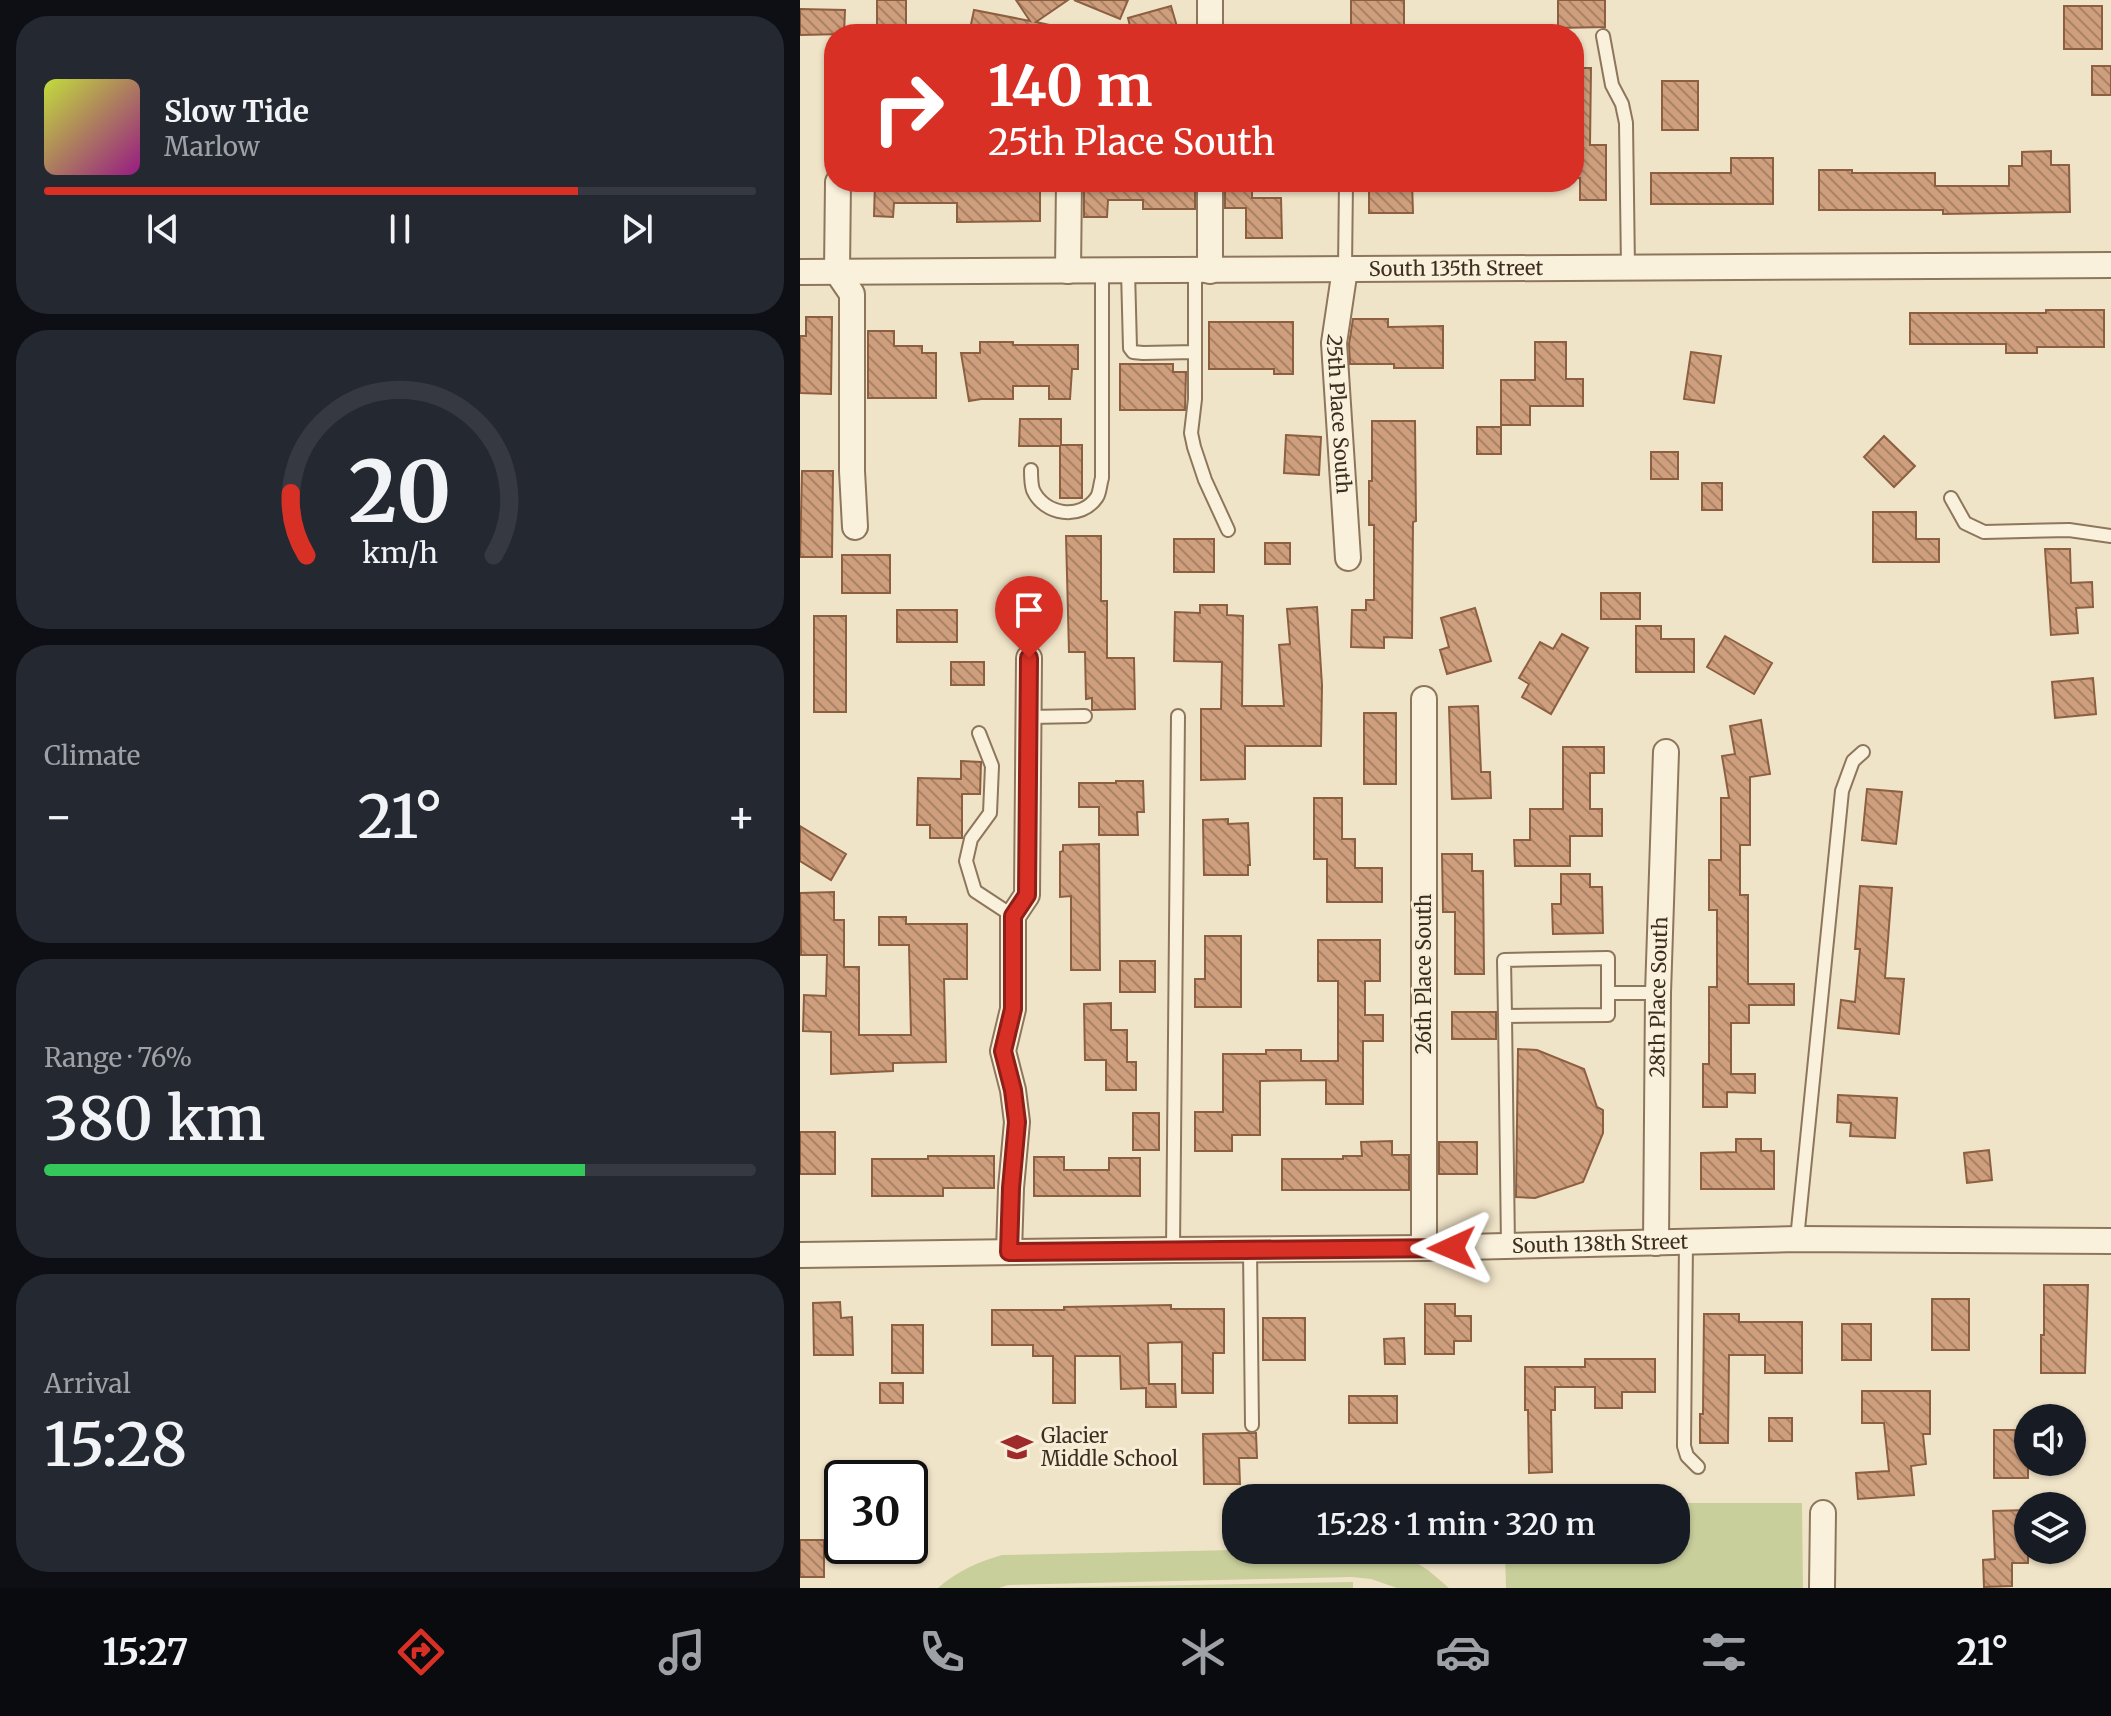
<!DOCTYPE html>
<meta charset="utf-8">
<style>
:root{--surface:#171b24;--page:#242831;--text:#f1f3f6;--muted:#9ea1a6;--line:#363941;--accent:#d93025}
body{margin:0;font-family:Merriweather,serif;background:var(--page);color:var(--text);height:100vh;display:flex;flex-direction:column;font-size:30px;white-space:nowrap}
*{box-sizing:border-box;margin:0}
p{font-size:26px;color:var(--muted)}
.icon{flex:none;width:44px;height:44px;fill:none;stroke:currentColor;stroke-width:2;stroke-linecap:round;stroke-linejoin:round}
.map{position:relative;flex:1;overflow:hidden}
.side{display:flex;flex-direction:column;gap:16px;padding:16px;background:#0d0f14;width:800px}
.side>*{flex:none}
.guide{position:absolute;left:24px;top:24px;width:760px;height:168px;border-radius:32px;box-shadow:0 2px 6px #0004;background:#d93025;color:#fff;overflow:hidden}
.fabs{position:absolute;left:1214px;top:1404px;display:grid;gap:16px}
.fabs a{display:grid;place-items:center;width:72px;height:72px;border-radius:50%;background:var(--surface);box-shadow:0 2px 6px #0004;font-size:40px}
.speed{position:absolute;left:24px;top:1460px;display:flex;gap:16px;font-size:40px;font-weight:700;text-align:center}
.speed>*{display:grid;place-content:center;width:104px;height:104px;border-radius:50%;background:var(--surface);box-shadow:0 2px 6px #0004;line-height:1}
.speed .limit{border:4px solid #111;border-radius:12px;background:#fff;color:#111}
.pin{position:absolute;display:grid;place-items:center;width:68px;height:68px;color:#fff;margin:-82px -34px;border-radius:50% 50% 50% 0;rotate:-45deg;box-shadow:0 0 8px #0007}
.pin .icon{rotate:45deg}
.me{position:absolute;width:88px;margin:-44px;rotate:269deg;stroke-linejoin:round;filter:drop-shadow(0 0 6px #0008)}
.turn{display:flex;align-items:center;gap:28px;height:168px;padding:0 32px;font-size:36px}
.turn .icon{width:104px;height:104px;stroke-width:2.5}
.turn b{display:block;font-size:56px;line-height:68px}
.big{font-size:60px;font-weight:600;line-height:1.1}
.side .tile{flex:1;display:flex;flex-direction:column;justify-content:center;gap:12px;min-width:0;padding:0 28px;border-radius:32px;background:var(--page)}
.side .dial{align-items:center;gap:0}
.dial svg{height:208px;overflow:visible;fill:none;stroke:var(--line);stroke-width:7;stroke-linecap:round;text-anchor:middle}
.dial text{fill:var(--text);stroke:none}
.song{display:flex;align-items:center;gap:24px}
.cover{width:96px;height:96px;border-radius:12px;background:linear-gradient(135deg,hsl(70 70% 55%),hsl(310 70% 35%))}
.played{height:8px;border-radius:4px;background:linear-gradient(90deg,var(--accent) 75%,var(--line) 75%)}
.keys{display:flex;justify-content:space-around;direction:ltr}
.heat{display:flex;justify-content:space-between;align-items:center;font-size:44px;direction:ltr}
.charge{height:12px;border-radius:6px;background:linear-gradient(90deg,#34c759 76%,var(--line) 0)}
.trip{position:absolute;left:422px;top:1484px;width:468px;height:80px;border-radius:32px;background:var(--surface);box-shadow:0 2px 6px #0004;font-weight:600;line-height:80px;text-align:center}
.dock{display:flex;height:128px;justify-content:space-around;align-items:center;background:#090b0e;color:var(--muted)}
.dock .icon{width:56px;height:56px}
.dock .active{color:var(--accent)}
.dock b{font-size:36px;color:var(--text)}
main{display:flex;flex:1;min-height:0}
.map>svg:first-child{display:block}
.green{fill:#c9cf9b}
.building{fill:url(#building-back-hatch);stroke:#8d5f41;stroke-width:2}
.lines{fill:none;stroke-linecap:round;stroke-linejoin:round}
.service-casing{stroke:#8d765c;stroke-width:16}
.minor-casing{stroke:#8d765c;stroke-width:28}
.service{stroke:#faf1dc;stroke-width:12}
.minor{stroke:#faf1dc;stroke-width:24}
.route-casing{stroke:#8d1f18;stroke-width:20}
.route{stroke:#d93025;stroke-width:14}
.labels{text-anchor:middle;stroke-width:6;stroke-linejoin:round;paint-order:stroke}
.street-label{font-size:20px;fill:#3d2e20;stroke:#f7eed8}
.poi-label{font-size:20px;fill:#3d2e20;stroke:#f7eed8;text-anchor:start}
</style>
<main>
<section class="side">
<div class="tile">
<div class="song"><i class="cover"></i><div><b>Slow Tide</b><p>Marlow</p></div></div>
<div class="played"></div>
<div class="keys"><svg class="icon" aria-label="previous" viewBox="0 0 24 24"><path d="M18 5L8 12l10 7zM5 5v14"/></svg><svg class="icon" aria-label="pause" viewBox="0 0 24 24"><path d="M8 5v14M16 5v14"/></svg><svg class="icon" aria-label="next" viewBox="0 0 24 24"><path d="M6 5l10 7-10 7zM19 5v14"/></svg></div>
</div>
<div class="tile dial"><svg viewBox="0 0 100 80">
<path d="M14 69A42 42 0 1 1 86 69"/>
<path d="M14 69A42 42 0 0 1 8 45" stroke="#d93025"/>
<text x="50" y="56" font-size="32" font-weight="700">20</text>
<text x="50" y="72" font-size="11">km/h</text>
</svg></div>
<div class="tile"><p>Climate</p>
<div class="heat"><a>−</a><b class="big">21°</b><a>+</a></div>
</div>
<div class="tile"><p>Range · 76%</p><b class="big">380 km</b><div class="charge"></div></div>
<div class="tile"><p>Arrival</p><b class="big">15:28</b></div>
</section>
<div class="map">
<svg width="1311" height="1588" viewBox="0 0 1311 1588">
<defs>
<pattern id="building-back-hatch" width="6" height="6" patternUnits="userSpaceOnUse" patternTransform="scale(2)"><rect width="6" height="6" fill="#cf9f7d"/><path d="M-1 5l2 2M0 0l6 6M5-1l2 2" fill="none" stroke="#a98266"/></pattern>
</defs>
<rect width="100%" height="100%" fill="#f0e4c8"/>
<!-- green -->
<path class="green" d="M876 1503H1002L1003 1588H706L705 1550H876Z
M436 1550H580L610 1559 628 1570 649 1588H597L571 1579 552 1577 208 1585 199 1588H138C157 1571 178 1562 202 1555Z
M553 1582V1588H226Z"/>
<!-- building -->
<path class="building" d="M77 0H106V34H77Z
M216 0H268L236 22 254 26 253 34H169L174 10 230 21Z
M274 0H328L320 19Z
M551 0H604V34H582V32H551Z
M758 0H805V27L758 28Z
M371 6 378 30 362 34H332L328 18Z
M1264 6H1302V49H1264Z
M0 9 45 10 44 34 0 35Z
M1292 66H1311V95H1292Z
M774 68H791L790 145H806V200H780V178H774Z
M862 81H898V130H862Z
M1251 151V165H1269L1270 212 1143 214V210H1019V170H1052V173H1135V186H1209V166H1222V152Z
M931 158H973V204H851V173H931Z
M75 182 240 183V221L157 222V203H94L93 217 74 216Z
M284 182H395V209H343V200H308L307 217H284Z
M425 182H452V198H481L482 238H446V208H425Z
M569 182H612L613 213H569Z
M1246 310H1304V347H1237V353H1206V344H1110V313H1246Z
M6 317H32L31 394 0 393V336H6Z
M553 319H588V327L643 326V368H594V364H550L549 344Z
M409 322H493V374H474V369H409Z
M68 331H94V346H122V353H136V398H68Z
M180 342H213V345H278V369H272L270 399H249V386H213V399H181L169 401 161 353H180Z
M735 342H766V379H783V406H730V425H701V380H735Z
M891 352 921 356 914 403 884 399Z
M320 364H373V372H386L385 410H320Z
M220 419H261V445H282V498H260V446H219Z
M572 421H615L616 521 613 522 612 638 584 637V648L551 647 552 610H566V600H574V525H569V481H572Z
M677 427H701V454H677Z
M486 435 521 437 519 475 484 473Z
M1084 436 1115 466 1094 487 1064 457Z
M851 452H878V479H851Z
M2 471H33L32 557H0Z
M902 483H922V510H902Z
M1073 512H1116V539H1139V562H1073Z
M266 536H301V601H307V658H334L335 709 292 710V698L286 699 285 652H269Z
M374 539H414V572H374Z
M465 543H490V564H465Z
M1245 549H1270L1271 583 1292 582 1293 607 1276 608 1278 633 1251 635Z
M42 555H90V593H42Z
M801 593H840V619H801Z
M400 605H427V615L443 616 442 706H484L479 645 490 644 487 609 517 607 522 685 521 746H445V779L401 780V709H421L422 662 374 661 375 612 400 613Z
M675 608 691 661 647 674 640 650 649 647 641 618Z
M97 610H157V642H97Z
M14 616H46V712H14Z
M836 626H861V639H894V672H836Z
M762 634 788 648 751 714 722 697 729 684 719 678 740 642 753 649Z
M925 636 972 663 954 694 907 667Z
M151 662H184V685H151Z
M1293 678 1296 714 1255 718 1252 682Z
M678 706 681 772H690L691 798 652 799 649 707Z
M564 713H596V784H564Z
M961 720 970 774 950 777V845H940V895H948V984H994V1005H949V1023H931V1074H955V1093L927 1092V1107H903V1064H909V987H917V910H909V860H921V798H929L922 756 935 754 930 726Z
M763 747H804V773H790V809H802V836H770V866H715L714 840H730V809H763Z
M161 761 181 762 180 794H162V838H130V825H117L118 778 161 779Z
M316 781H343L344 812H337L338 835H299V807H279V783H316Z
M1067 789 1102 792 1096 844 1062 840Z
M514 798H542V839H555V868H582V902H527V859H514Z
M428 819V824L448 823 450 865H448V875H404L403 820Z
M0 826 46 854 31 880 0 861Z
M299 844 300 970H271V896L260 897V852L263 851V845Z
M642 854H672V871H683L684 974H655V912H643Z
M761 874H790V887H802L803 933 753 934 752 904H761Z
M1060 886 1092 888 1085 978 1104 979 1099 1034 1038 1028 1041 1000 1055 1002 1060 949H1055Z
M34 892V920H44V967H59V1035H111L109 945H79V917H106V924H167V979H144L146 1062 93 1063V1071L31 1074V1032L3 1031 4 995 26 996 27 955H1L0 893Z
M405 936H441V1007H395V979H405Z
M518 940H580V981H565V1015H583V1041H563V1104H526V1080L460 1081V1135H432V1151H395V1112H423V1054H466V1050H501V1061H538V981H518Z
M320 961H355V992H320Z
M311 1003V1030H327V1062H336V1090H306V1060H285L284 1004Z
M652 1012H696V1039H652Z
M718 1049 737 1050 784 1069 797 1107 803 1110V1133L783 1182 735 1198 716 1197Z
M1038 1095 1097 1098 1095 1138 1050 1136 1051 1123 1037 1122Z
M333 1113H359V1150H333Z
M0 1132H35V1174H0Z
M936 1139H961V1151H974V1189H901V1153L936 1152Z
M592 1141V1155H609V1190H482V1159H543V1156H562L561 1142Z
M639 1142H677V1174H639Z
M1189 1150 1192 1180 1167 1183 1164 1153Z
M128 1156H194V1188H143V1196H72V1159H128Z
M234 1157H264V1170H309V1158H340V1196H234Z
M1244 1285H1288L1285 1373H1241V1335H1244Z
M1132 1299H1169V1350H1132Z
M40 1302 41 1318 52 1317 53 1355H14L13 1303Z
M625 1304H655V1316H671V1341H654V1354H625Z
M371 1305V1309H424V1353H413V1393H382V1342L348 1343 349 1384H375L376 1407H346V1388L321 1389 320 1356H275V1403H253V1356H233V1345H192V1310H264V1307Z
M904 1314H939V1322H1002V1373H965V1355H929L928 1443H900V1414H903Z
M463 1318H505V1360H463Z
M1042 1324H1071V1360H1042Z
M92 1325H123V1373H92Z
M604 1338 605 1364H585L584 1339Z
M785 1359H855V1392H822V1408H795V1387H755V1410H751L752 1472 729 1473 728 1410H725V1367H785Z
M80 1383H103V1403H80Z
M1062 1391H1130V1434H1123L1126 1464 1111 1466 1114 1495 1058 1499 1056 1473 1089 1471 1084 1423H1062Z
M549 1396H597V1423H549Z
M969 1418H992V1441H969Z
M1194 1430H1228V1478H1194Z
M448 1433H456L457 1458H439L440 1484H404L403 1434Z
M1228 1510V1563H1212V1586L1184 1587 1183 1560 1195 1559 1193 1511Z
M0 1540H24V1577H0Z"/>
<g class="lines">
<defs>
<path id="service" d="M803 36 812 85 822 104 826 123 828 268
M545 269 546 182
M328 271 330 348 333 352 343 353 395 352
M395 271V399L391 433 394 447 405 480 428 530
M231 470C231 477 231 484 233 490 244 515 281 521 297 497 300 492 300 484 302 478V271
M1151 498 1165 523 1184 532 1269 530 1311 536
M229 717 285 716
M179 733 192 766 190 813 171 839 166 861 175 891 213 916
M705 1016 704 960 808 958V993H858
M997 1239 1042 791 1053 761 1063 752
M886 1242 884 1446 887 1456 898 1467
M708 1247 705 1016 808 1015V993
M450 1249 452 1425
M373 1250 378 716"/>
<g id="minor">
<path d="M410 34V0"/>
<path d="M38 182 37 272 52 294V471L55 527"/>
<path id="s1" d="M545 269 534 343 548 558"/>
<path d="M268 271 269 182"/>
<path d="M410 271V182"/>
<path id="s2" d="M0 272 1311 265"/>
<path d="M624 699V1248"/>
<path id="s3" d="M856 1243 858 993 866 752"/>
<path d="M209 1252 211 1188 217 1122 213 1090 203 1051 213 1009V916L227 895 229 658"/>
<path id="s4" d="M0 1255 373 1250 624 1248 997 1239 1311 1241"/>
<path d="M1022 1588 1023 1513"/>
</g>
</defs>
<!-- service casing -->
<use href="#service" class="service-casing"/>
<!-- minor casing -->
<use href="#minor" class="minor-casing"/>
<!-- service -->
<use href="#service" class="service"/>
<!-- minor -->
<use href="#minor" class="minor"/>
</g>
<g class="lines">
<defs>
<path id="route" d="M229 658 227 895 213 916V1009L203 1051 213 1090 217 1122 211 1188 209 1252 652 1248"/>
</defs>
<!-- route casing -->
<use href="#route" class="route-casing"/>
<!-- route -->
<use href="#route" class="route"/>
</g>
<!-- icons -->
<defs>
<symbol id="school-bare" viewBox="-9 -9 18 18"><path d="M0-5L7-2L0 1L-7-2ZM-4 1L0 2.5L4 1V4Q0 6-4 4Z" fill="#9e2a2b" stroke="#f7eed8" stroke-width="2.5" paint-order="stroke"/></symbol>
</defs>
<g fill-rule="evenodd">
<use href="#school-bare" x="195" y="1425" width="44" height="44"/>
</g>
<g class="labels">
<!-- street labels -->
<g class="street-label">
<text dy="7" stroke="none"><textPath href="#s2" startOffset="656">South 135th Street</textPath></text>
<text dy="7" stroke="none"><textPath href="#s1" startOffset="146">25th Place South</textPath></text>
<text transform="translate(624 974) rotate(-90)" y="7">26th Place South</text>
<text dy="7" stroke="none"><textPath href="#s3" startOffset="246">28th Place South</textPath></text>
<text dy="7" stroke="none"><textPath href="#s4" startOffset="800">South 138th Street</textPath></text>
</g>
<!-- poi labels -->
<g class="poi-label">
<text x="241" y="1443">Glacier<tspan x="241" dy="23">Middle School</tspan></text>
</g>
</g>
</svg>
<div class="fabs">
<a><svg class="icon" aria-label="sound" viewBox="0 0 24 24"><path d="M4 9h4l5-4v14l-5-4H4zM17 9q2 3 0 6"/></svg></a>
<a><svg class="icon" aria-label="layers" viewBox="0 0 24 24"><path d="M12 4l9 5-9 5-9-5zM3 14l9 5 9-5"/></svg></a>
</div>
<div class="speed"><div class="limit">30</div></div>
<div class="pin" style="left:229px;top:658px;background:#d93025"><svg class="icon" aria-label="arrive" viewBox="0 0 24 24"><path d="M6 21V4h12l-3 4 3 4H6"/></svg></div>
<svg class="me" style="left:652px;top:1248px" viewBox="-20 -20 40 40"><path d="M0-17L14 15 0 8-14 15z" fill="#d93025" stroke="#fff" stroke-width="4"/></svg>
<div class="trip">15:28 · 1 min · 320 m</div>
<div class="guide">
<div class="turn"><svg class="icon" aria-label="right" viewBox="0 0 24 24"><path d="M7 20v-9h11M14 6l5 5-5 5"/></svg><div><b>140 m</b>25th Place South</div></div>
</div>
</div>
</main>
<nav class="dock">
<b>15:27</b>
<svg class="icon active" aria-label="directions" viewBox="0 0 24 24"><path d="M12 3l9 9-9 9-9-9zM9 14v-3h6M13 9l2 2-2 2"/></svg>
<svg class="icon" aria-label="music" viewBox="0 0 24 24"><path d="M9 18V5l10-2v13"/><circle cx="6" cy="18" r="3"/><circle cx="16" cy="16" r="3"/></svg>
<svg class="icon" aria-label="phone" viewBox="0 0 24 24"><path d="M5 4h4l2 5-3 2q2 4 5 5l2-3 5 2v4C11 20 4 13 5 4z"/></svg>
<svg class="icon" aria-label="climate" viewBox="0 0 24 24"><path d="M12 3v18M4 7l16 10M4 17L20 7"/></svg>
<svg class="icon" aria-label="car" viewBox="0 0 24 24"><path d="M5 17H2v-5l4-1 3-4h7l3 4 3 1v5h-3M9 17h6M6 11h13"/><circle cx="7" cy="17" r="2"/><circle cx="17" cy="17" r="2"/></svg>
<svg class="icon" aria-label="filters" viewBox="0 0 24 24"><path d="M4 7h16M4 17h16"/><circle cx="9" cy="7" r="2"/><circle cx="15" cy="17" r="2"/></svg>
<b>21°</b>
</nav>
